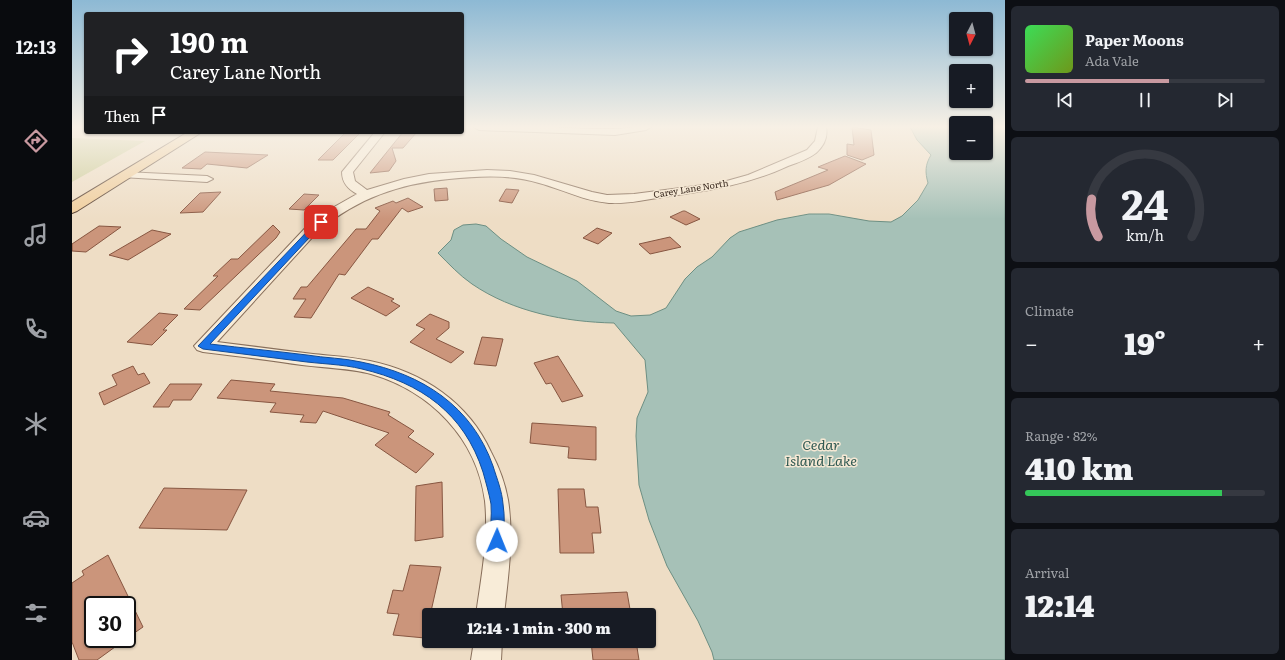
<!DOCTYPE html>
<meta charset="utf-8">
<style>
:root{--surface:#171b24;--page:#242831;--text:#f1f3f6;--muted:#9ea1a6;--line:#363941;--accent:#c899a0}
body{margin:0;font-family:Literata,serif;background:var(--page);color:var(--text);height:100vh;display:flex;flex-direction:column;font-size:15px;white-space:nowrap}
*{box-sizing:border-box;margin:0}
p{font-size:13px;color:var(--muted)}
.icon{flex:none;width:22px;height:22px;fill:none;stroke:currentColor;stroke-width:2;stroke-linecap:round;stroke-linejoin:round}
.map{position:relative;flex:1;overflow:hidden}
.side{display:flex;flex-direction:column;gap:6px;padding:6px;background:#0d0f14;width:280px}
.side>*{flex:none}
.hud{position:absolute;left:12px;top:12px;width:380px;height:122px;border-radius:4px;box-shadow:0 1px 3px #0004;background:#202124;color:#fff;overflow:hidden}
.needle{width:26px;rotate:186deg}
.buttons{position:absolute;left:877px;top:12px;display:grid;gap:8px}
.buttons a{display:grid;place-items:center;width:44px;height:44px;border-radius:4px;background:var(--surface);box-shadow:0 1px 3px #0004;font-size:20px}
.speed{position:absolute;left:12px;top:596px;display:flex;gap:8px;font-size:20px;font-weight:700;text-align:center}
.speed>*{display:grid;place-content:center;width:52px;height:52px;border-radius:50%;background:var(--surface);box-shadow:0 1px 3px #0004;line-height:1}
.speed .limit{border:2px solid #111;border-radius:6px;background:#fff;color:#111}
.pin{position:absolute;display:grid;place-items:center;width:34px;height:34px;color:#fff;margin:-17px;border-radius:8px;box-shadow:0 2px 6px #0006}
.me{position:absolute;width:44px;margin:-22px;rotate:1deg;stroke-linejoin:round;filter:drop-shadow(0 0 3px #0008)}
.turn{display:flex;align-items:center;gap:14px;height:84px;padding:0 20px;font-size:18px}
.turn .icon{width:52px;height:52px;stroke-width:2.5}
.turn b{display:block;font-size:28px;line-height:34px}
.then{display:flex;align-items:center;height:38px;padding:0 20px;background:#0003;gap:8px;font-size:15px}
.big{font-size:30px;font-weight:800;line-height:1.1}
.side .card{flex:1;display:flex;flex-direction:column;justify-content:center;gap:6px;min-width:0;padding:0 14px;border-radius:6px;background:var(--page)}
.side .dial{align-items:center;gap:0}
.dial svg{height:104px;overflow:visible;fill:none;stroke:var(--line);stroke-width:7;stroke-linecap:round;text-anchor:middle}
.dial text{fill:var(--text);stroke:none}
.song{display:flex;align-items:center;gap:12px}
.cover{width:48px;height:48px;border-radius:6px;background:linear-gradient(135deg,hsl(130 70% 55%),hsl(80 70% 35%))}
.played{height:4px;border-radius:2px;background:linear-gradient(90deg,var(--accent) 60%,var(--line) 60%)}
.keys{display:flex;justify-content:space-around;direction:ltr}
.heat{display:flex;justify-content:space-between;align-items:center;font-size:22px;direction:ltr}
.charge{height:6px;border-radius:3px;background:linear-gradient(90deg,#34c759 82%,var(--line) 0)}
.trip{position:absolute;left:350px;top:608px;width:234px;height:40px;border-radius:4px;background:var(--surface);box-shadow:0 1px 3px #0004;font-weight:800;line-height:40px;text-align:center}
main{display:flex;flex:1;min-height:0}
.tabs{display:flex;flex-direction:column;width:72px;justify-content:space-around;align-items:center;background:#090b0e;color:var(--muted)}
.tabs .icon{width:28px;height:28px}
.tabs .selected{color:var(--accent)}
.tabs b{font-size:18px;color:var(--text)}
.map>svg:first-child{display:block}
.green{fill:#cbcc99}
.water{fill:#a6c1b7;stroke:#6d8f83}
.building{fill:#cb957b;stroke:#875641}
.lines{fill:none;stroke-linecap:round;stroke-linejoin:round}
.minor-casing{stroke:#886f5b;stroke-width:2}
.major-casing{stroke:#563e2f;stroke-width:2}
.minor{fill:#f8ecd8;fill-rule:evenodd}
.major{fill:#f0ce9d;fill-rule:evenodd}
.route{fill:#1a73e8;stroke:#114b97}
.labels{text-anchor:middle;stroke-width:3;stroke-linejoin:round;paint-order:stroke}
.far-street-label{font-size:9px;fill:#39291f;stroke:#f5e8d4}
.near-water-label{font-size:14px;font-style:italic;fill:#2e5851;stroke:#f5e8d4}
</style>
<main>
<nav class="tabs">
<b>12:13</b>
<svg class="icon selected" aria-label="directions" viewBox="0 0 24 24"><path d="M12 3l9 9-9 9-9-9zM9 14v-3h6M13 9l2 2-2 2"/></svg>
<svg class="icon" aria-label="music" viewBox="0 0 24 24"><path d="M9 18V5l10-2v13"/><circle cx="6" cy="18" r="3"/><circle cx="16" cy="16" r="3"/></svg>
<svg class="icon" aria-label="phone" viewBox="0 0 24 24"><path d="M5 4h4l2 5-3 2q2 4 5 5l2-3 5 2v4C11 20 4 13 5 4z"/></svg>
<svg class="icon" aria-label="climate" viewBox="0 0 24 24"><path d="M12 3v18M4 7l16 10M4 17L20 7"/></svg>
<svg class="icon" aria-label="car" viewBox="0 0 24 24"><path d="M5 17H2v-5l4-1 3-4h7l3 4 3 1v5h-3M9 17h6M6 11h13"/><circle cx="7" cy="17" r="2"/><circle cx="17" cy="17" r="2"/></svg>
<svg class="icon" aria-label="filters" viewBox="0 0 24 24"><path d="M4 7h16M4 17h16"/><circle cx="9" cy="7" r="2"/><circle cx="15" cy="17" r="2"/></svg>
</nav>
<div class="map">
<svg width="933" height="660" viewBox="0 0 933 660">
<rect width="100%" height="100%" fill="#eeddc5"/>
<!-- green -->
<path class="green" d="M0 138 73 141 0 182Z"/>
<!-- water -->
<path class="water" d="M838 127H884V153H914V127H933V660H642L640 652 626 621 595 566 577 520 567 485 564 436 565 418 576 392 573 360 542 323C493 322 441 312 400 284 387 275 377 264 366 253L379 240 382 230 391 225 404 224 414 226 429 239 455 257 505 281 544 311 559 316 578 315 594 308 613 279 625 267 640 257 658 238 667 232 705 220 737 214H757L797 221 819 222 830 216 846 200 856 183C853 172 853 165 859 155L845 140Z"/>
<!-- building -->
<path class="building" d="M780 127 799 130 802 155 790 160 775 155V144L782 145Z
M274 132H289L261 160H246Z
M331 132H345L331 148H320L324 161 317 171 298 173Z
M133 152 196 155 175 168 135 164 129 169 110 168Z
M773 156 794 164 757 185 705 200 703 192 756 170 746 167Z
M375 188 376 200 363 201 362 189Z
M434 189 447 190 440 203 427 201Z
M149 192 131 212 108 213 128 193Z
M232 194 247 195 232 210 217 209Z
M336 198 351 207 336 212 330 208 306 239H300L273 275 267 274 239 318 222 317 234 299H221L229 287H235L284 229H294L308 211 303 208 321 201 324 203Z
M611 211H613L628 219 614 225 598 217Z
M201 225 208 232 204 238 128 310 112 309 146 276H141L159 259H166Z
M27 226 49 227 14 252 0 251V244Z
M525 228 540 233 526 244 511 238Z
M80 230 99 234 56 260 37 255Z
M598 237 609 247 578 254 567 244Z
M296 287 322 299 319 301 328 306 314 316 279 298Z
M87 313 106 315 91 330H95L80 345 55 342Z
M358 314 377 322V328L364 339 392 352 379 363 338 342 353 329 344 325Z
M410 337 431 339 424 366 402 364Z
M486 356 511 396 490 402 479 383 474 384 462 363Z
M61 366 66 375 72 373 78 383 32 405 27 393 45 385 40 375Z
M159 380 203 384 198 391 271 398 318 412 316 415 342 431 336 437 362 454 344 473 303 445 317 433 251 411 244 423 228 422 232 415 198 412 204 403 145 398Z
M98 384H130L119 400H101L97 407H81Z
M460 423 524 427V460L496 458 497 447 458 443Z
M370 482 371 537 343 541 344 486Z
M92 488 175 490 155 530 67 528Z
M486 489H512L514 507H526L529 533H520L522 553H488Z
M36 555 71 627 55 638V605H21V639H54L25 660H7L0 642V583L12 575 10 571Z
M338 565 369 567 353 638 321 635 327 614 315 613 321 590 331 591Z
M555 592 559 615H491L489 595Z
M519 641H564L567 660H521Z"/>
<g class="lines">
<defs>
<path id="minor" d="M402 127C448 123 496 130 542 129 554 129 566 126 579 127L574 130 543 135 407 130Z
M746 127H754C756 137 752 146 744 153 736 159 725 163 716 166 675 185 636 191 591 197 573 200 555 204 537 203 512 201 490 189 467 183 438 174 406 176 377 179 326 184 287 198 247 230L145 342C177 346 209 350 241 354 260 356 280 357 298 361 351 372 397 403 419 452 427 467 433 483 436 500 442 538 436 577 432 615H404C409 578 417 539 413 501 405 438 358 391 299 374 278 368 252 368 230 365 197 360 164 356 131 352L125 350 122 346 237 224 255 211 285 194C276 189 270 183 270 172L303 132H313L281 172 283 181 295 190 332 179 357 174 415 170 438 171 462 175 520 192 535 195 562 194 624 186 651 182 676 175 735 150 743 141Z
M53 172 135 176 141 179 135 182 49 177 47 175Z
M402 641H430L429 660H399Z"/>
<path id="major" d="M116 132H130L5 211 0 213V202Z"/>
</defs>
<!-- minor casing -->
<use href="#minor" class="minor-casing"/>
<!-- major casing -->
<use href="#major" class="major-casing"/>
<!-- minor -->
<use href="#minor" class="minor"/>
<!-- major -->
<use href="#major" class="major"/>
</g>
<!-- sky -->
<linearGradient id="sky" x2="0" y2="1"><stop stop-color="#8db9d4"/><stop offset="0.58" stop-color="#f7f0e5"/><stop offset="1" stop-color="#f7f0e5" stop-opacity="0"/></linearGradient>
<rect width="933" height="219" fill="url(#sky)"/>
<!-- route -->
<path class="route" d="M246 220 252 222 138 344C171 348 203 351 235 355 253 358 272 358 289 362 350 374 400 406 421 466 425 479 430 491 431 504 433 516 432 529 432 541L430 545 425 547 420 545 418 541C418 529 420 516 419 504 417 493 414 483 411 472 392 413 349 383 290 369 270 364 248 364 227 361 195 357 163 353 131 349L126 346Z"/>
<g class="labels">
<!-- far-street labels -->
<g class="far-street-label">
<text transform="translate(619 189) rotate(-9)" y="3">Carey Lane North</text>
</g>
<!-- near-water labels -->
<g class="near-water-label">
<text x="749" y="450">Cedar<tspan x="749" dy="16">Island Lake</tspan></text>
</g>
</g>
</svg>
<div class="buttons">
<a><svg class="needle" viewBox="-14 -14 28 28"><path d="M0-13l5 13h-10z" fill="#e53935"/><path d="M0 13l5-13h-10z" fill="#9ea1a6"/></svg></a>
<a>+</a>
<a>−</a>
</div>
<div class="speed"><div class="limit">30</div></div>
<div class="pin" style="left:249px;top:222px;background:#d93025"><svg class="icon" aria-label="arrive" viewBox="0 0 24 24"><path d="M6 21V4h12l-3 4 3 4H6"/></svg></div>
<svg class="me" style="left:425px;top:541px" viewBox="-20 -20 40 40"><circle r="19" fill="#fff"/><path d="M0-13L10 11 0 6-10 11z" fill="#1a73e8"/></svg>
<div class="trip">12:14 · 1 min · 300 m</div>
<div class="hud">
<div class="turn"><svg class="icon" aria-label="right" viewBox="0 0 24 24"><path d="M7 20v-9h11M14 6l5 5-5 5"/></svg><div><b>190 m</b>Carey Lane North</div></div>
<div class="then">Then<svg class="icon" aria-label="arrive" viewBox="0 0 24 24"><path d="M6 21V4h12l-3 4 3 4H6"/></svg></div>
</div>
</div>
<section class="side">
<div class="card">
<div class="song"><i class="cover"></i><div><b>Paper Moons</b><p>Ada Vale</p></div></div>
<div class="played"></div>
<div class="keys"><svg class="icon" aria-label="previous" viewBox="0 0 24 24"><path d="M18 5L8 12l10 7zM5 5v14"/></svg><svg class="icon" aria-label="pause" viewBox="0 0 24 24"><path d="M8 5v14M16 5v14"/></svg><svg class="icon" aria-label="next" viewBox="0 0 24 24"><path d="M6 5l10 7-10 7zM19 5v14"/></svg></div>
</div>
<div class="card dial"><svg viewBox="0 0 100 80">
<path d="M14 69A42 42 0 1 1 86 69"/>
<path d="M14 69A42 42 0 0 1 9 40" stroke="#c899a0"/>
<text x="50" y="56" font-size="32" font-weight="700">24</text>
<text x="50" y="72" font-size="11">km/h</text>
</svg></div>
<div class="card"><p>Climate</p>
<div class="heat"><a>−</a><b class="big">19°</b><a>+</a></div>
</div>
<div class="card"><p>Range · 82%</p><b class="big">410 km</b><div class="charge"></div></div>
<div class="card"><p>Arrival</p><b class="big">12:14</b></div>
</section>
</main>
